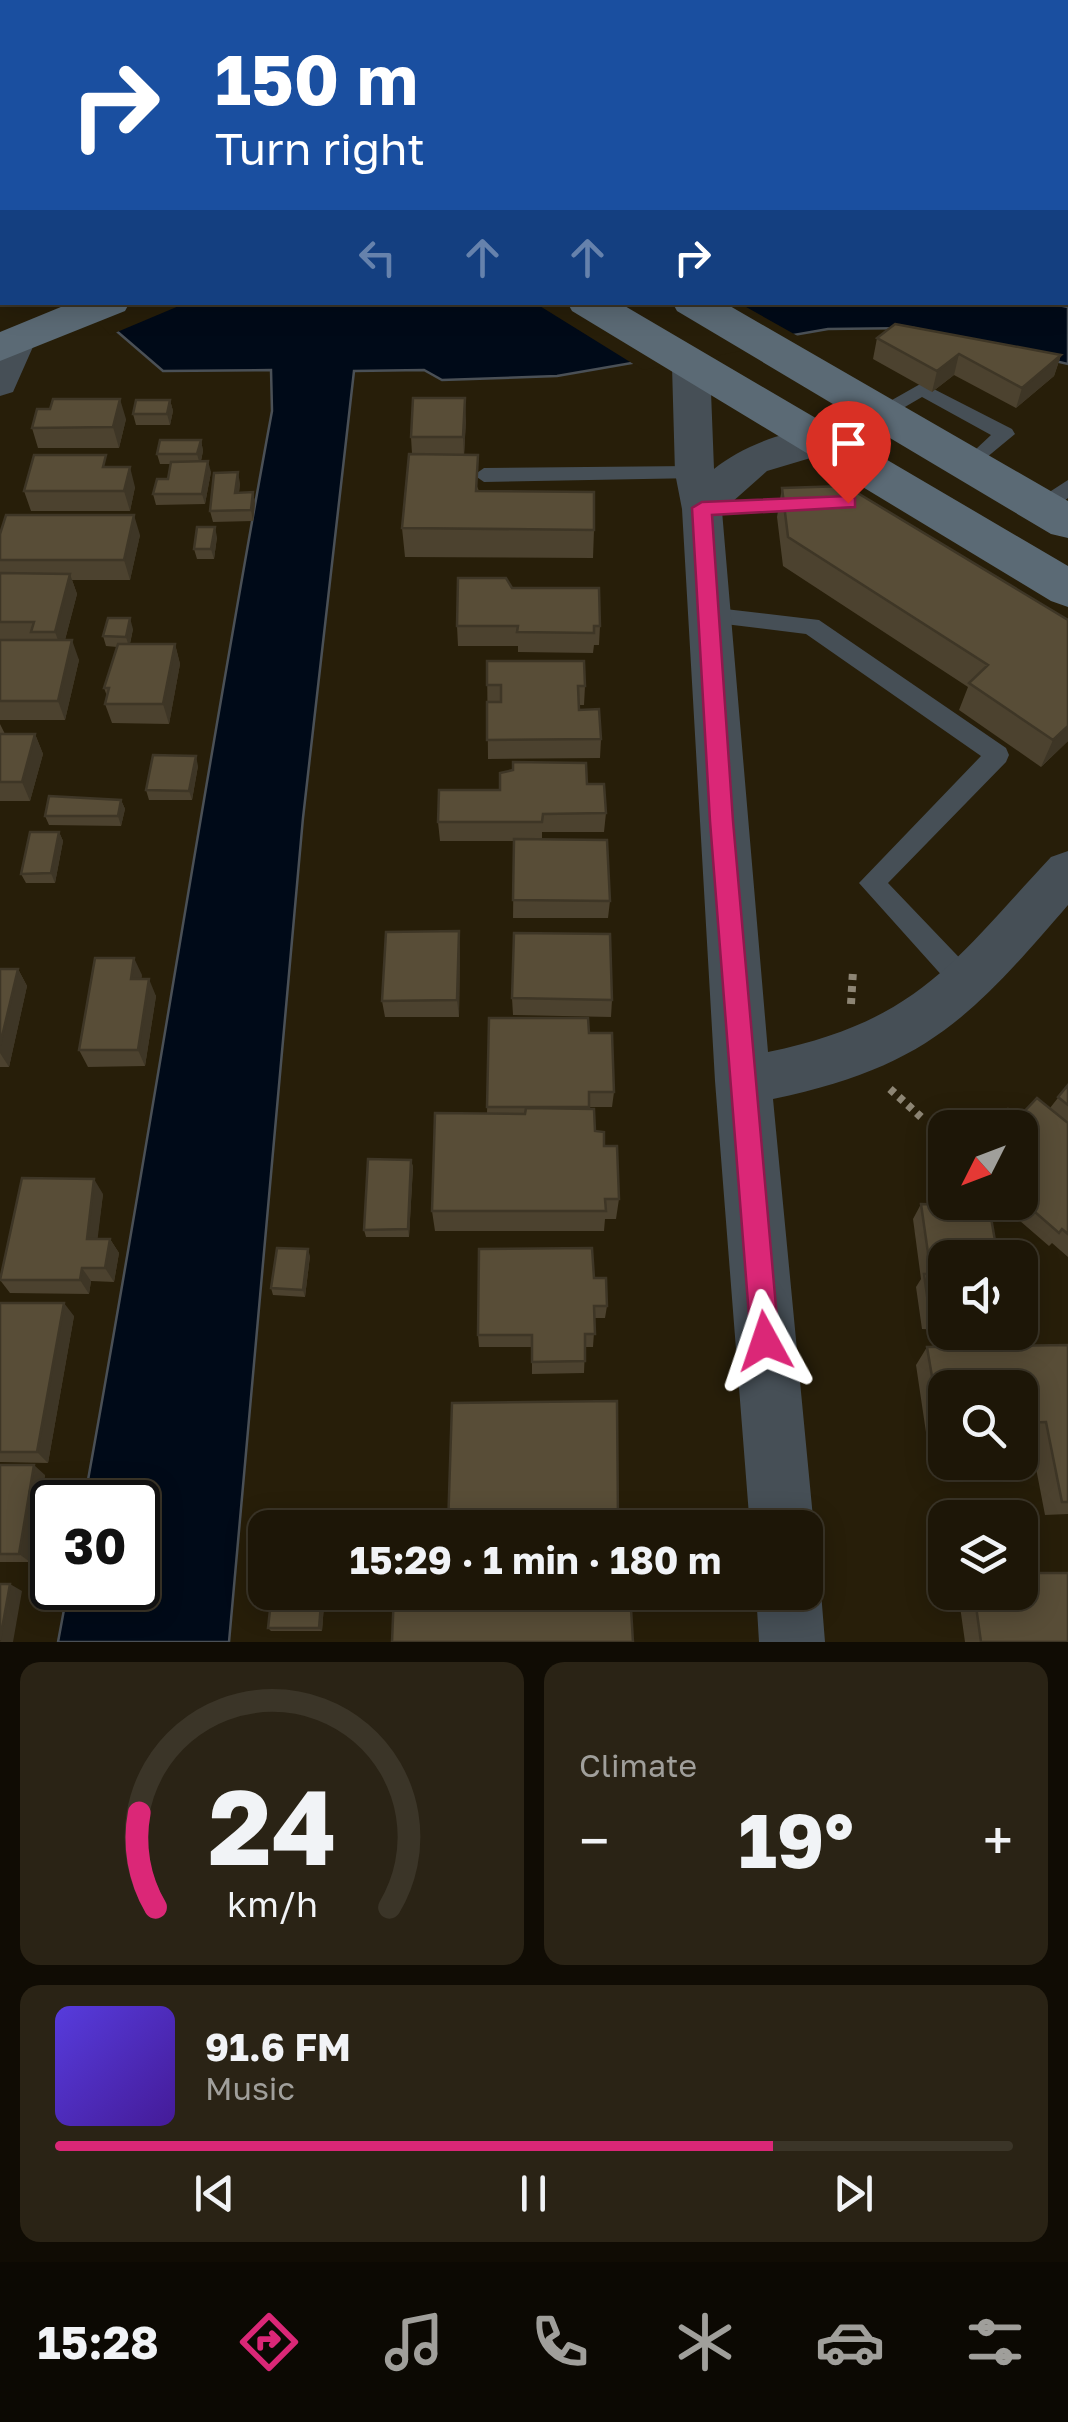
<!DOCTYPE html>
<meta charset="utf-8">
<style>
:root{--surface:#1d1607;--page:#2a2315;--text:#f1f3f6;--muted:#a09f9b;--line:#3b3528;--accent:#db2777}
body{margin:0;font-family:"Golos Text",sans-serif;background:var(--page);color:var(--text);height:100vh;display:flex;flex-direction:column;font-size:38px;white-space:nowrap}
*{box-sizing:border-box;margin:0}
p{font-size:32px;color:var(--muted)}
.icon{flex:none;width:55px;height:55px;fill:none;stroke:currentColor;stroke-width:2;stroke-linecap:round;stroke-linejoin:round}
.map{position:relative;height:1642px;overflow:hidden}
.panel{display:flex;flex-direction:column;gap:20px;padding:20px;background:#100c04;flex:1}
.panel>*{flex:none}
.banner{position:absolute;left:0px;top:0px;width:1070px;height:305px;box-shadow:0 5px 25px #0003,0 0 0 2px var(--line);background:#1a4fa0;color:#fff;overflow:hidden}
.needle{width:65px;rotate:228deg}
.controls{position:absolute;left:928px;top:1110px;display:grid;gap:20px}
.controls a{display:grid;place-items:center;width:110px;height:110px;border-radius:20px;background:var(--surface);box-shadow:0 5px 25px #0003,0 0 0 2px var(--line);font-size:50px}
.speed{position:absolute;left:30px;top:1480px;display:flex;gap:20px;font-size:50px;font-weight:700;text-align:center}
.speed>*{display:grid;place-content:center;width:130px;height:130px;border-radius:50%;background:var(--surface);box-shadow:0 5px 25px #0003,0 0 0 2px var(--line);line-height:1}
.speed .limit{border:5px solid #111;border-radius:15px;background:#fff;color:#111}
.pin{position:absolute;display:grid;place-items:center;width:85px;height:85px;color:#fff;margin:-102px -42px;border-radius:50% 50% 50% 0;rotate:-45deg;box-shadow:0 0 10px #0007}
.pin .icon{rotate:45deg}
.me{position:absolute;width:110px;margin:-55px;rotate:355deg;stroke-linejoin:round;filter:drop-shadow(0 0 8px #0008)}
.turn{display:flex;align-items:center;gap:35px;height:210px;padding:0 50px;font-size:45px}
.turn .icon{width:130px;height:130px;stroke-width:2.5}
.turn b{display:block;font-size:70px;line-height:85px}
.lanes{display:flex;align-items:center;height:95px;padding:0 50px;background:#0003;justify-content:center;gap:50px;direction:ltr}
.lanes .off{opacity:.35}
.big{font-size:75px;font-weight:700;line-height:1.1}
.panel .widget{flex:1;display:flex;flex-direction:column;justify-content:center;gap:15px;min-width:0;padding:0 35px;border-radius:20px;background:var(--page)}
.panel .dial{align-items:center;gap:0}
.dial svg{height:260px;overflow:visible;fill:none;stroke:var(--line);stroke-width:7;stroke-linecap:round;text-anchor:middle}
.dial text{fill:var(--text);stroke:none}
.song{display:flex;align-items:center;gap:30px}
.cover{width:120px;height:120px;border-radius:15px;background:linear-gradient(135deg,hsl(250 70% 55%),hsl(260 70% 35%))}
.played{height:10px;border-radius:5px;background:linear-gradient(90deg,var(--accent) 75%,var(--line) 75%)}
.keys{display:flex;justify-content:space-around;direction:ltr}
.heat{display:flex;justify-content:space-between;align-items:center;font-size:55px;direction:ltr}
.panel .tiles{flex:1;display:grid;gap:20px;grid-template-columns:1fr 1fr}
.widget:last-child{grid-column:span 2}
.trip{position:absolute;left:248px;top:1510px;width:575px;height:100px;border-radius:20px;background:var(--surface);box-shadow:0 5px 25px #0003,0 0 0 2px var(--line);font-weight:700;line-height:100px;text-align:center}
.menu{display:flex;height:160px;justify-content:space-around;align-items:center;background:#0c0903;color:var(--muted)}
.menu .icon{width:70px;height:70px}
.menu .selected{color:var(--accent)}
.menu b{font-size:45px;color:var(--text)}
.map>svg:first-child{display:block}
.water{fill:#000a18;stroke:#4a5056;stroke-width:2.5}
.pier{fill:#271e09}
.lines{fill:none;stroke-linecap:round;stroke-linejoin:round}
.path-far1{stroke:#8d8574;stroke-width:4;stroke-dasharray:4 4;stroke-linecap:butt}
.path{stroke:#8d8574;stroke-width:8;stroke-dasharray:6 6;stroke-linecap:butt}
.lane{fill:#464f56;fill-rule:evenodd}
.street{fill:#464f56;fill-rule:evenodd}
.secondary{fill:#5b6a75;fill-rule:evenodd}
.wall{fill:#4c422f}
.shaded-wall{fill:#3e3626}
.building{fill:#584d37;stroke:#3e3626;stroke-width:2.5}
.route{fill:#db2777;stroke:#8e194d;stroke-width:2.5}
</style>
<div class="map">
<svg width="1068" height="1642" viewBox="0 0 1068 1642">
<rect width="100%" height="100%" fill="#271e09"/>
<!-- water -->
<path class="water" d="M1044 302 1068 307V364L914 328 828 329 557 376 442 380 424 370 354 371 303 818 229 1642H58L68 1588H138V1502H84C150 1139 205 774 272 411L271 370 163 371 84 303Z"/>
<!-- pier -->
<path class="pier" d="M79 302 186 303 110 335Z
M535 303H739L803 339 643 370Z"/>
<g class="lines">
<!-- path-far1 -->
<path class="path-far1" d="M6 0 10 2
M205 0 210 2
M18 2 25 0"/>
<!-- path -->
<path class="path" d="M851 1004 853 971
M890 1089 921 1117"/>
<!-- lane -->
<path class="lane" d="M2 29V39L0 40V30Z
M922 383 1012 429 1015 434 969 472 959 465 991 435 922 397 886 418H872L869 413Z
M691 466 701 473 698 478 484 482 474 475 484 468Z
M1068 480V498L1050 512H1034V502Z
M812 498 823 505 819 510 702 516 691 509 702 502Z
M708 607 819 620 1006 748 1009 755 1006 762 888 883 974 973 977 981 974 989 964 993 954 989 859 883 981 756 806 634 700 621 697 615 700 609Z"/>
<!-- street -->
<path class="street" d="M265 0H306L307 2H266Z
M18 329 31 332 36 340 13 392 0 396V340L5 332Z
M691 354 704 358 710 366 714 469C743 446 796 423 834 433L839 442 834 451 767 471 722 511 768 1052C918 1021 953 962 1051 857L1068 851V905C970 1019 925 1067 773 1099L814 1528 805 1549V1528H750L715 1081 682 509 675 473 672 366 678 358Z
M805 1567 811 1569 821 1592 825 1642H759L756 1592H805Z"/>
<!-- secondary -->
<path class="secondary" d="M62 0H98L100 2H64Z
M140 0H177L179 2H142Z
M73 302H130L125 311 0 361V332Z
M567 302H618L1068 566V607L1051 601 572 311Z
M672 302H723L1068 501V538L1051 534 677 311Z"/>
</g>
<!-- wall -->
<path class="wall" d="M461 0H581L579 2 549 0V2H461Z
M857 0H936L937 1V2H797L858 1Z
M946 0H990L989 2H945Z
M1010 0H1057L1056 2H1009Z
M877 338 1061 355 1054 376 1016 408 954 375 932 392 873 359Z
M170 400 173 411 170 425H136L133 414Z
M126 419 119 448H38L32 428Z
M466 419 464 455 479 491 594 530 593 558 405 557 402 528 412 454 411 437Z
M201 440 203 451 201 461 211 472 205 504 156 505 153 494 168 479 170 464H160L157 454Z
M240 483 239 492H253L255 503 253 521 213 522 210 511Z
M135 487 130 511H31L24 491Z
M782 488 1068 620V741L1041 767 959 710 968 687 783 566 777 517Z
M140 535 130 580H72L77 594 65 640 79 660 65 720H0V560Z
M217 537 214 559H197L194 549Z
M512 588 600 626 599 645H594L593 653 518 652V646H458L457 626Z
M133 629 130 644H175L180 664 169 724 112 723 105 704 107 696 104 688 117 647 106 646 103 636Z
M487 661 585 686 584 705H579V710L601 739 600 758 488 759Z
M0 724 5 734H35L43 754 30 801H0Z
M198 766 192 800H149L146 790Z
M587 784 606 813 604 832H542V839L610 901 608 918H513L514 841H440L438 822 500 790Z
M121 800 125 809 121 826 49 825 45 816Z
M59 832 63 841 55 883H26L21 874Z
M460 949 459 1017H385L382 1001Z
M0 969H18L27 986 9 1067H0Z
M142 975 141 979 156 996 145 1066 88 1067 79 1050Z
M512 998 612 1000 611 1017 513 1015Z
M489 1018 589 1033 614 1092 612 1107H589L595 1131 604 1146 619 1199 616 1219H605L604 1231H435L432 1211 487 1114Z
M1068 1085V1257L1052 1243 1049 1246 998 1202H1020V1128L1018 1118 1050 1108Z
M411 1160 413 1167 409 1237H366L364 1230Z
M103 1194 97 1239H110L119 1253 114 1282 91 1281 89 1294 10 1293 0 1280V1276Z
M921 1204 945 1258V1330L922 1329 916 1287 921 1279 913 1219Z
M310 1256 305 1297 273 1295 271 1288Z
M1020 1267 1037 1308 1026 1320H1020Z
M594 1278 607 1306 605 1318H595L593 1347H585L584 1373 532 1374V1347H479L478 1335Z
M0 1303 74 1316 48 1463 0 1462Z
M1068 1345V1514L1045 1515 1030 1437 1020 1438V1388H945V1439H927L916 1365 927 1347Z
M452 1403 618 1521 617 1528H448Z
M0 1465 45 1475 30 1562H0Z
M325 1592 322 1631H271L268 1628Z
M958 1592H1020L1068 1642H965Z"/>
<!-- shaded-wall -->
<path class="shaded-wall" d="M959 354 954 375 932 392 937 371Z
M1061 355 1054 376 1016 408 1022 388Z
M465 398 466 419 464 457 463 437Z
M120 399 126 419 119 448 113 427Z
M170 400 173 411 170 425 167 414Z
M201 440 203 451 200 465 197 454Z
M208 461 211 472 205 504 202 494Z
M130 467 135 487 130 511 124 491Z
M238 472 240 483 238 503 235 493Z
M253 492 255 503 253 521 251 510Z
M134 515 140 535 130 580 124 560Z
M215 527 217 537 214 559 211 549Z
M70 574 77 594 62 651 55 632Z
M130 618 133 629 129 647 126 637Z
M72 640 79 660 65 720 58 701Z
M175 644 180 664 169 724 163 704Z
M1068 726V741L1041 767 1053 740Z
M35 734 43 754 30 801 22 782Z
M196 756 198 766 192 800 189 791Z
M121 800 125 809 121 826 118 816Z
M59 832 63 841 55 883 51 873Z
M459 931 460 949 459 1017 457 1000Z
M134 958 142 975 138 996 131 979Z
M18 969 27 986 9 1067 0 1053V1045Z
M149 979 156 996 145 1066 138 1050Z
M411 1160 413 1167 409 1237 408 1229Z
M94 1179 103 1194 96 1252 87 1239Z
M110 1239 119 1253 114 1282 105 1268Z
M308 1249 310 1256 305 1297 303 1290Z
M82 1268 91 1281 89 1294 80 1280Z
M64 1303 74 1316 48 1463 37 1452Z
M34 1465 45 1475 30 1562 19 1554Z
M10 1584 22 1591 13 1642H0Z
M322 1592H325L322 1631 319 1628Z"/>
<!-- building -->
<path class="building" d="M507 0H540L538 2H523Z
M803 0H855L860 2H797Z
M883 0H936L937 1Z
M1010 0H1034L1033 2H1009Z
M895 324 1061 355 1022 388 959 354 937 371 877 338Z
M413 398H465L463 437H411Z
M53 399H120L113 427 32 428 37 409H50Z
M136 400H170L167 414H133Z
M160 440H201L197 454H157Z
M409 454 478 455 476 491 594 492V530L402 528Z
M34 455H106L103 467H130L124 491H24Z
M208 461 202 494H153L157 479H168L171 462Z
M238 472 235 493 253 492 251 510 210 511 214 473Z
M846 486 1068 620V726L1053 740 969 683 988 665 788 537 782 488Z
M6 515H134L124 560H0V534Z
M197 527H215L211 549H194Z
M0 573 70 574 55 632H31L34 622H0Z
M458 578H506L512 588H599L600 626H594V633L517 632 518 626H457Z
M108 618H130L126 637 103 636Z
M0 640H72L58 701H0Z
M118 644H175L163 704H105L109 688H104Z
M487 661H584L585 686H578L579 710 599 709 601 739 487 740V702H501V685H487Z
M0 734H35L22 782H0Z
M153 755 196 756 189 791 146 790Z
M513 762 586 763 587 784H604L606 813 543 814 542 822H438L439 790H500V773L513 770Z
M49 796 121 800 118 816H45Z
M30 832H59L51 873 21 874Z
M514 839 607 840 610 901 513 900Z
M459 931 457 1000 382 1001 386 932Z
M514 933 610 934 612 1000 512 998Z
M95 958H134L131 979H149L138 1050H79Z
M0 969H18L0 1045Z
M489 1018H588L589 1033H612L614 1092H589V1107H487Z
M1068 1085V1105L1058 1097Z
M1037 1098 1068 1123V1234L1062 1229 1059 1233 1020 1199V1128H991L1008 1109 1018 1118Z
M526 1108 594 1109 595 1131 604 1132V1146H617L619 1199H605L606 1211H432L435 1113 525 1114Z
M368 1159 411 1160 408 1229 364 1230Z
M22 1178 94 1179 87 1239H110L105 1268H82L80 1280H0Z
M921 1204 989 1206 998 1258H945V1317H930L924 1274H931Z
M277 1248 308 1249 303 1290 271 1288Z
M592 1248 594 1278H606L607 1306H594L595 1334H585V1361L532 1362V1335H478L479 1249Z
M1020 1267H1030L1037 1308 1020 1307Z
M0 1303H64L37 1452H0Z
M1068 1345V1502H1062L1046 1422 1020 1423V1388H945V1424H940L927 1347Z
M617 1401 618 1521H596L597 1527H448L452 1403Z
M0 1465H34L19 1554H0Z
M272 1521H322L321 1528H272Z
M1020 1573H1068V1642H981L974 1592H1020Z
M0 1584H10L0 1640Z
M272 1592H322L319 1628H268Z
M394 1592H630L633 1642H392Z"/>
<!-- route -->
<path class="route" d="M848 496 855 498V507L712 515 733 821 779 1341 775 1351 765 1355 755 1351 751 1341 710 821 692 508 702 502Z"/>
</svg>
<div class="controls">
<a><svg class="needle" viewBox="-14 -14 28 28"><path d="M0-13l5 13h-10z" fill="#e53935"/><path d="M0 13l5-13h-10z" fill="#a09f9b"/></svg></a>
<a><svg class="icon" aria-label="sound" viewBox="0 0 24 24"><path d="M4 9h4l5-4v14l-5-4H4zM17 9q2 3 0 6"/></svg></a>
<a><svg class="icon" aria-label="search" viewBox="0 0 24 24"><circle cx="10" cy="10" r="6"/><path d="M15 15l6 6"/></svg></a>
<a><svg class="icon" aria-label="layers" viewBox="0 0 24 24"><path d="M12 4l9 5-9 5-9-5zM3 14l9 5 9-5"/></svg></a>
</div>
<div class="speed"><div class="limit">30</div></div>
<div class="pin" style="left:848px;top:503px;background:#d93025"><svg class="icon" aria-label="arrive" viewBox="0 0 24 24"><path d="M6 21V4h12l-3 4 3 4H6"/></svg></div>
<svg class="me" style="left:765px;top:1341px" viewBox="-20 -20 40 40"><path d="M0-17L14 15 0 8-14 15z" fill="#db2777" stroke="#fff" stroke-width="4"/></svg>
<div class="trip">15:29 · 1 min · 180 m</div>
<div class="banner">
<div class="turn"><svg class="icon" aria-label="right" viewBox="0 0 24 24"><path d="M7 20v-9h11M14 6l5 5-5 5"/></svg><div><b>150 m</b>Turn right</div></div>
<div class="lanes"><svg class="icon off" aria-label="left" viewBox="0 0 24 24"><path d="M17 20v-9H6M10 6l-5 5 5 5"/></svg><svg class="icon off" aria-label="ahead" viewBox="0 0 24 24"><path d="M12 20V5M6 11l6-6 6 6"/></svg><svg class="icon off" aria-label="ahead" viewBox="0 0 24 24"><path d="M12 20V5M6 11l6-6 6 6"/></svg><svg class="icon" aria-label="right" viewBox="0 0 24 24"><path d="M7 20v-9h11M14 6l5 5-5 5"/></svg></div>
</div>
</div>
<section class="panel">
<div class="tiles">
<div class="widget dial"><svg viewBox="0 0 100 80">
<path d="M14 69A42 42 0 1 1 86 69"/>
<path d="M14 69A42 42 0 0 1 9 40" stroke="#db2777"/>
<text x="50" y="56" font-size="32" font-weight="700">24</text>
<text x="50" y="72" font-size="11">km/h</text>
</svg></div>
<div class="widget"><p>Climate</p>
<div class="heat"><a>−</a><b class="big">19°</b><a>+</a></div>
</div>
<div class="widget">
<div class="song"><i class="cover"></i><div><b>91.6 FM</b><p>Music</p></div></div>
<div class="played"></div>
<div class="keys"><svg class="icon" aria-label="previous" viewBox="0 0 24 24"><path d="M18 5L8 12l10 7zM5 5v14"/></svg><svg class="icon" aria-label="pause" viewBox="0 0 24 24"><path d="M8 5v14M16 5v14"/></svg><svg class="icon" aria-label="next" viewBox="0 0 24 24"><path d="M6 5l10 7-10 7zM19 5v14"/></svg></div>
</div>
</div>
</section>
<nav class="menu">
<b>15:28</b>
<svg class="icon selected" aria-label="directions" viewBox="0 0 24 24"><path d="M12 3l9 9-9 9-9-9zM9 14v-3h6M13 9l2 2-2 2"/></svg>
<svg class="icon" aria-label="music" viewBox="0 0 24 24"><path d="M9 18V5l10-2v13"/><circle cx="6" cy="18" r="3"/><circle cx="16" cy="16" r="3"/></svg>
<svg class="icon" aria-label="phone" viewBox="0 0 24 24"><path d="M5 4h4l2 5-3 2q2 4 5 5l2-3 5 2v4C11 20 4 13 5 4z"/></svg>
<svg class="icon" aria-label="climate" viewBox="0 0 24 24"><path d="M12 3v18M4 7l16 10M4 17L20 7"/></svg>
<svg class="icon" aria-label="car" viewBox="0 0 24 24"><path d="M5 17H2v-5l4-1 3-4h7l3 4 3 1v5h-3M9 17h6M6 11h13"/><circle cx="7" cy="17" r="2"/><circle cx="17" cy="17" r="2"/></svg>
<svg class="icon" aria-label="filters" viewBox="0 0 24 24"><path d="M4 7h16M4 17h16"/><circle cx="9" cy="7" r="2"/><circle cx="15" cy="17" r="2"/></svg>
</nav>
